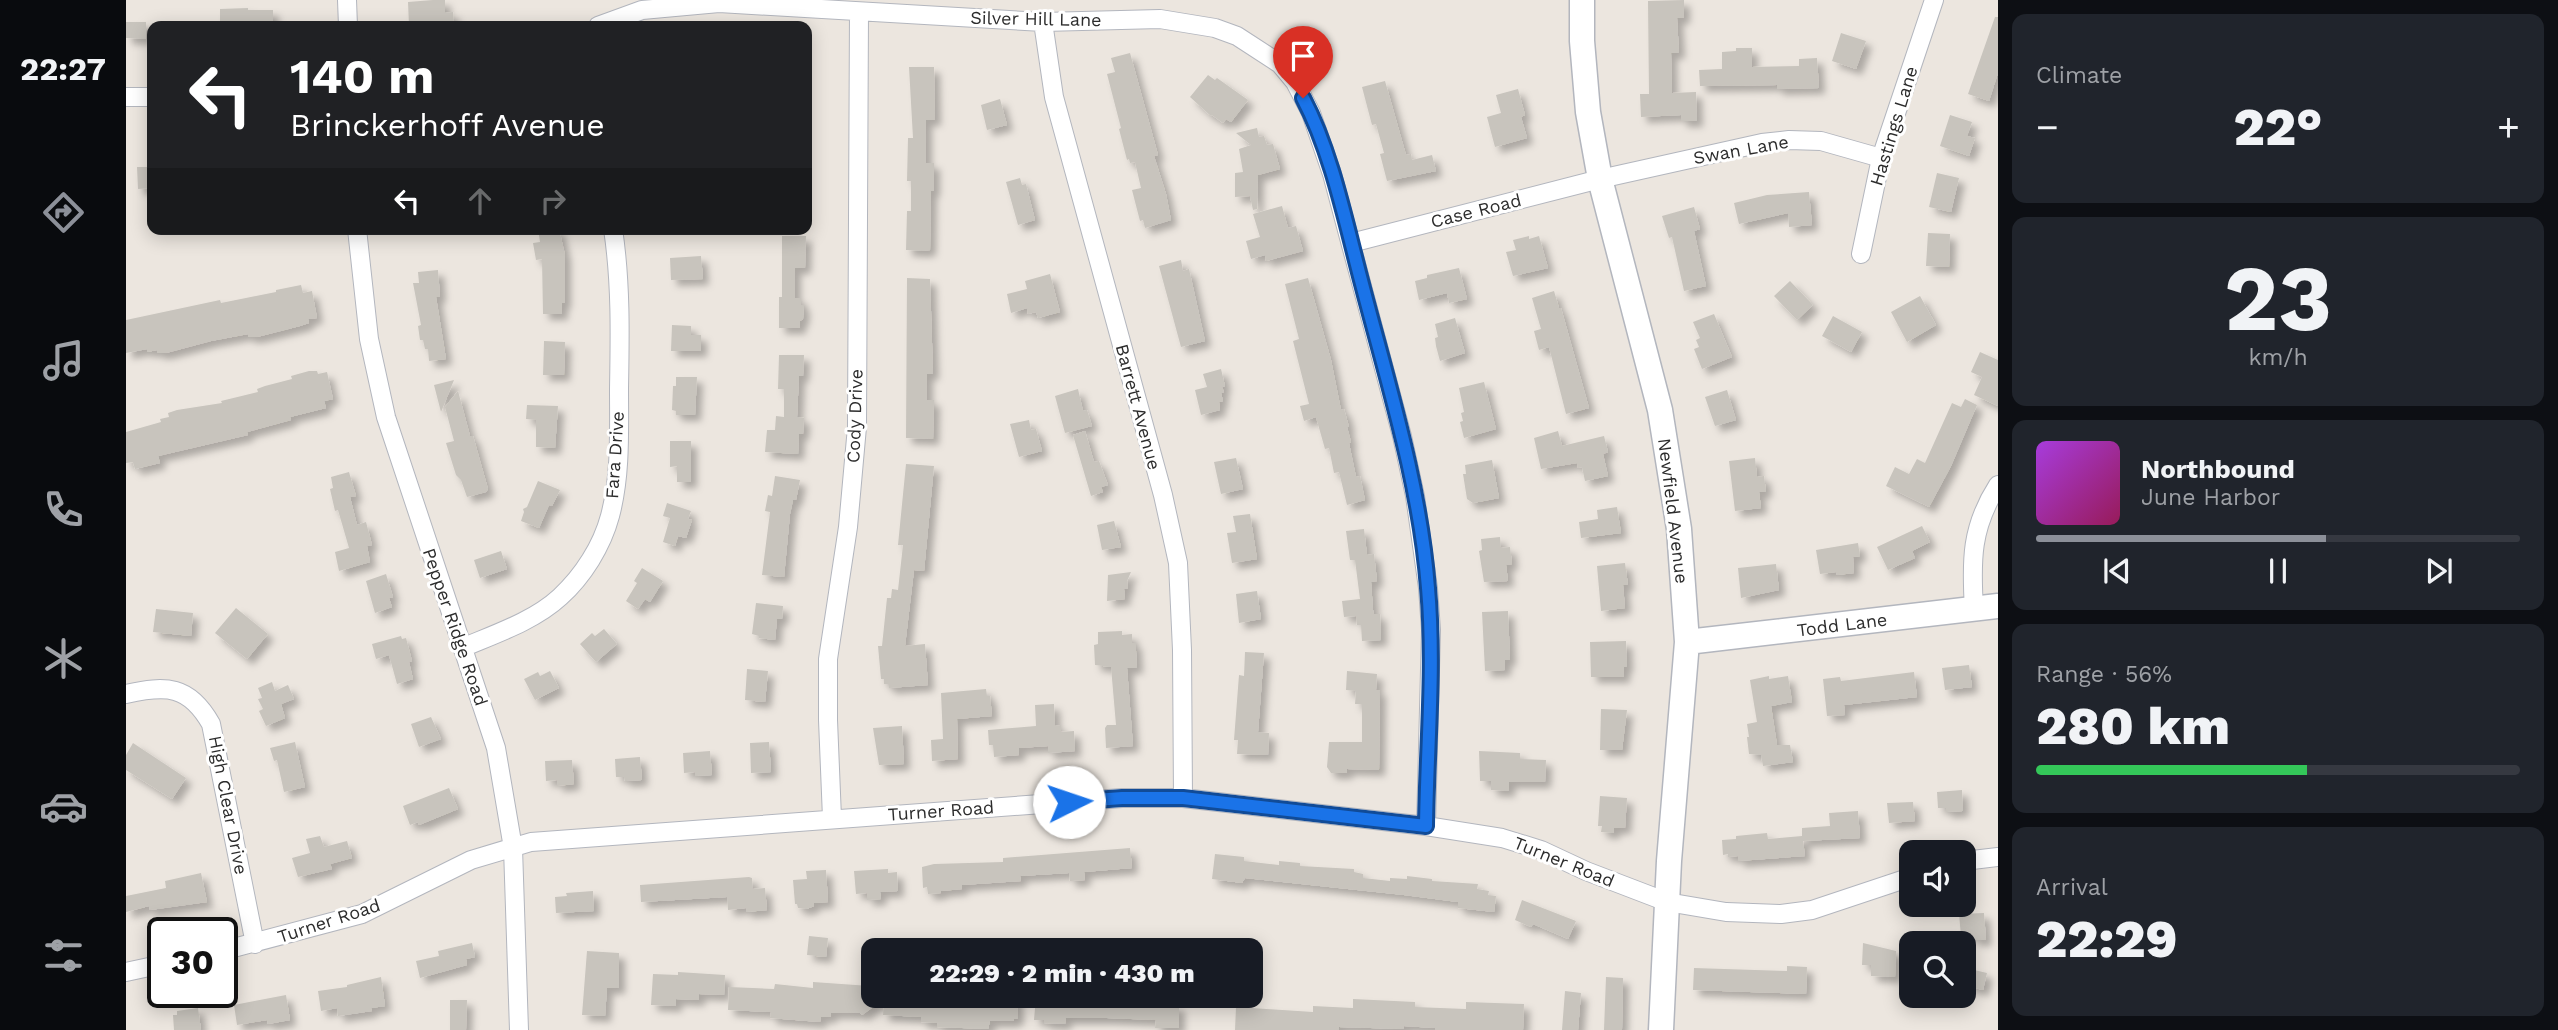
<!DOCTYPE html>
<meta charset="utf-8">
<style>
:root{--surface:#171b24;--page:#20242c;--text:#f1f3f6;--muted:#9ea1a6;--line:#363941;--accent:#8c9099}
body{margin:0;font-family:"Work Sans",sans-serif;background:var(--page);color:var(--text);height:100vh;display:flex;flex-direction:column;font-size:26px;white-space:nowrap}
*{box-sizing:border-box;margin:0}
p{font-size:23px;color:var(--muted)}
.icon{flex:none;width:38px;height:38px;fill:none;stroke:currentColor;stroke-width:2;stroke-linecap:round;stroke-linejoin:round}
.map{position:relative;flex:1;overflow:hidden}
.details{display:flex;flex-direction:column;gap:14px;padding:14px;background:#0d0f14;width:560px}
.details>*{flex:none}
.top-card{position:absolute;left:21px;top:21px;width:665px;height:214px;border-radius:14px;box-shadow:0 4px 18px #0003;background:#202124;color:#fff;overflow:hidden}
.tools{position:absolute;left:1773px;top:840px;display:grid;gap:14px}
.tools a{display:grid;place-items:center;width:77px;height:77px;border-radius:14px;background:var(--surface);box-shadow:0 4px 18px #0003;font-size:35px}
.speed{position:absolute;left:21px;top:917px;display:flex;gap:14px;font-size:35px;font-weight:700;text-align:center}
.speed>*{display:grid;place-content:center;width:91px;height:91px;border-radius:50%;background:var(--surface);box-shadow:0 4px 18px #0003;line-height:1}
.speed .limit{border:4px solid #111;border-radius:10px;background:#fff;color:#111}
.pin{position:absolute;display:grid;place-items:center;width:60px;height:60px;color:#fff;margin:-72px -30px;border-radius:50% 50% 50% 0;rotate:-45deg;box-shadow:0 0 7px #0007}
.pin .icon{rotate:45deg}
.me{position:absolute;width:77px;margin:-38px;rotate:86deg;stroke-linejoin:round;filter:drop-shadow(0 0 5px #0008)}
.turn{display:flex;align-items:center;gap:24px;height:147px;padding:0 28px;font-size:32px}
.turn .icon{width:91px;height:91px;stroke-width:2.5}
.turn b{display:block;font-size:49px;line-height:60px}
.lanes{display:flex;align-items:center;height:66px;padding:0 28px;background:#0003;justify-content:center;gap:35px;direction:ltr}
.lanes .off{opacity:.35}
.big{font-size:52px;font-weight:800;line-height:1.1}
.details .card{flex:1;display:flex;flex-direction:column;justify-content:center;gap:10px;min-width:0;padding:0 24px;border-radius:14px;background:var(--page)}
.details .dial{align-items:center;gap:0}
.dial b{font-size:91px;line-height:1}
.song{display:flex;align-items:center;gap:21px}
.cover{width:84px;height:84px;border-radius:10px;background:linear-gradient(135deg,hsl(280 70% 55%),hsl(330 70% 35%))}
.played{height:7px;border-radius:4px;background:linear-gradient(90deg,var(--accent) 60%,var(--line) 60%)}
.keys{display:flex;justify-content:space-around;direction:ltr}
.heat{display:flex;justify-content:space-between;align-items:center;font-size:38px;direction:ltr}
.charge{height:10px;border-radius:5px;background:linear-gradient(90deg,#34c759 56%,var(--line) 0)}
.trip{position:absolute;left:735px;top:938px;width:402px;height:70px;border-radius:14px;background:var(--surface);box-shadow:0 4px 18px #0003;font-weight:800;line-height:70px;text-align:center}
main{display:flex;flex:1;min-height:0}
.menu{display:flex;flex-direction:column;width:126px;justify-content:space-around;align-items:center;background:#090b0e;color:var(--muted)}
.menu .icon{width:49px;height:49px}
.menu .current{color:var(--accent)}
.menu b{font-size:32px;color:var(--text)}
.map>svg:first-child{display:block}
.building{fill:#c8c4bd;filter:url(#shadow)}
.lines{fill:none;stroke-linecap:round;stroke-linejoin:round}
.street-casing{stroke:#b3b6be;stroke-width:20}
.secondary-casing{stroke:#b3b6be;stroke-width:27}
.street{stroke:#fff;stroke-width:18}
.secondary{stroke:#fff;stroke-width:24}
.route-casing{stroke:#114b97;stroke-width:18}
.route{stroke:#1a73e8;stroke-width:12}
.labels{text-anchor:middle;stroke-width:6;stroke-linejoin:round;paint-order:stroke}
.street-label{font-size:18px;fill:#2c2c2c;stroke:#fff}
</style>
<main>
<nav class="menu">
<b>22:27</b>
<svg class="icon current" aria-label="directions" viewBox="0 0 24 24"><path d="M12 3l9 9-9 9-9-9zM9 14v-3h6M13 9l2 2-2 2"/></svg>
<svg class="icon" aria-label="music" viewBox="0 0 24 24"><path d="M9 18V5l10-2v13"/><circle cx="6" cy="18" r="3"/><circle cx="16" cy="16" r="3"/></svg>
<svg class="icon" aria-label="phone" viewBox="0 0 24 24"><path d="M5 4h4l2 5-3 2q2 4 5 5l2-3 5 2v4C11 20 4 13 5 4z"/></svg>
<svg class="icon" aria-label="climate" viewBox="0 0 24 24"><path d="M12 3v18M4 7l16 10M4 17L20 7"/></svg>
<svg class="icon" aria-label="car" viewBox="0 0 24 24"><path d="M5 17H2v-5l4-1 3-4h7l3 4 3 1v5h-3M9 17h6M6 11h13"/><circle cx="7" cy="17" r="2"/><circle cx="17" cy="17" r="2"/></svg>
<svg class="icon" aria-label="filters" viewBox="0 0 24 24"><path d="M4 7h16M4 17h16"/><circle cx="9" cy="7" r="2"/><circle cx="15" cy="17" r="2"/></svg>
</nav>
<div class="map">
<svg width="1872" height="1030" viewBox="0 0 1872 1030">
<defs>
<filter id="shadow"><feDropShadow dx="6" dy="6" stdDeviation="3.5" flood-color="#0004"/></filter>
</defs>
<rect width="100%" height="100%" fill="#ece6df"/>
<!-- building -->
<path class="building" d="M307 0H319V13L327 12 328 25 283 26 282 2Z
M1558 0V18H1551L1553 53H1545L1546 93 1570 92 1571 121H1555V115L1515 117 1514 94H1523L1522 1Z
M122 8V10H147V26L94 25V9Z
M1869 17H1872V73L1863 101 1842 94Z
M0 22H20V39L0 38Z
M1715 33 1740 41 1730 69 1706 61Z
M1610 48H1626V67L1673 66V59L1691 58 1693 88 1651 89V85L1574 86 1573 70 1596 69V52L1610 51Z
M1004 53 1032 155 1028 156 1040 194 1045 220 1019 228 1017 220 1014 221 1006 190 1015 188 1009 162 1004 163 1003 159 1001 160 993 129 995 128 981 74 989 72 985 58Z
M783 67H808L809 120H800V163H808V191H805L804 250 796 251 780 250 781 211H785V181H781L782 138H787Z
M1082 75 1089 80 1091 78 1122 100 1105 122 1100 119 1097 123 1086 115 1085 116 1064 97Z
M1259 81 1280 155 1285 154 1286 160 1306 155 1310 171 1261 181 1254 154 1258 153 1250 124 1246 125 1236 87Z
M1392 89 1399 115 1395 117 1401 138 1369 147 1361 117 1375 113 1370 95Z
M874 99 881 125 861 130 855 105Z
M1824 115 1846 122 1841 136 1849 138 1843 156 1814 146Z
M1131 128 1133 137 1138 136 1141 145 1147 144 1154 169 1132 175 1131 209 1127 210 1124 196 1109 197V173L1117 172 1113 149 1125 145 1110 133Z
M11 167H26V188L12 189Z
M1811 173 1833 178 1825 212 1803 207Z
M894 178 896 185 900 184 909 220 892 225 880 182Z
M1683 192 1686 225 1663 227 1662 213 1613 224 1608 203 1641 195Z
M1156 206 1162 228 1170 226 1177 251 1140 261 1139 255 1125 259 1120 241 1134 237 1127 214Z
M1568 207 1574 229 1568 231 1580 286 1558 291 1546 237 1543 238 1536 216Z
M412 229H433L439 255V303H436V314H417L416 259 410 260 407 243 414 242Z
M1802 233 1824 234 1823 267 1800 266Z
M656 236H680L679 268H669V298H675V305H678L677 319 674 321V328H653V297H656Z
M1403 236V239L1413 236 1422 268 1387 276 1380 252 1390 250 1387 240Z
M575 256 577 279 545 280 544 258Z
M1055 260 1057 271 1063 269 1079 341 1055 347 1033 266Z
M1333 268 1341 299 1323 303 1321 293 1293 300 1289 281 1301 278V275Z
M312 270 314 297H310L320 359 303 361 302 349H299L297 340H294L292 326 295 325 287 283H293L292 272Z
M924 274 934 312 912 318 910 312 902 314 901 308 885 313 881 294 901 289 899 281Z
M781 278 804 279 807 374H801V400H808L807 439 780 438Z
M1182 278 1205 360 1215 410 1218 409 1223 427H1221L1225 442 1223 443 1230 477 1234 476 1239 500 1221 505 1213 472 1208 473 1203 448 1199 449 1190 417 1178 421 1174 406 1183 404 1167 341 1173 339 1159 284Z
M1664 281 1687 305 1671 320 1648 296Z
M175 285 177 293 186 291 191 318 182 319 183 323 174 326 131 337H122V334L85 341 40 353H31V350L21 352V349L0 353V320L94 300 95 303 150 292V290Z
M1428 291 1433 308H1435L1463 408 1440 414 1423 347 1413 350 1408 331 1415 329 1406 298Z
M1794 296 1810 325 1781 342 1765 312Z
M1588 314 1606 357 1576 369 1568 349 1573 347 1570 340 1574 338 1567 322Z
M1707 316 1736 332 1725 352 1696 336Z
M1329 318 1339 353 1314 361 1310 346 1309 338 1312 337 1309 324Z
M546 325 565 326V335H575V351H545Z
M418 341 439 342 438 375H417Z
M1854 352 1872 360V406L1848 395 1856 377 1845 372Z
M653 355H678L677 376H673L671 417 678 418 677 434H673L672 454 639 452 641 430H649L650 416 658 417V389H652Z
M1095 369 1099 386 1096 387 1098 392 1095 393 1097 401 1093 402 1094 410 1075 415 1069 390 1081 387 1077 374Z
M183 371H191L192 374 201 372 207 399 198 401 200 408 164 417 165 420 121 432 122 435 32 456 34 463 9 469 7 462 0 463V432L35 422 34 419 43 417 42 413 51 410 96 403 95 401 132 392 131 389 139 386 166 379 165 376Z
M550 377H571L569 415H550V411L546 410 547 386H550Z
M328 380 315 412 308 385Z
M1358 382 1370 429 1338 438 1334 422 1337 421 1335 413 1338 412 1333 388Z
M952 389 957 411 961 410 966 426 939 433 929 396Z
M1601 390 1610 420 1589 426 1579 397Z
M332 391 344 436H347L362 489 360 492 341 497 335 480 330 475 320 443 328 441 319 407Z
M1839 399 1851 405 1825 466 1803 507 1760 486 1769 467 1783 474 1791 459 1799 463 1826 403 1835 407Z
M401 405 432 406 429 448 410 447V420L400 419Z
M903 420 905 430 910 429 916 451 893 457 884 424Z
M959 431 968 462 973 461 982 485 975 487 977 492 965 496 947 435Z
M1432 431 1436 446 1478 436 1482 452 1477 454 1482 476 1459 481 1456 467 1452 468 1451 463 1415 469 1408 438Z
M544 441H565V482H551V466L544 467Z
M1110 458 1117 489 1095 494 1088 462Z
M1629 458 1631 477 1638 476 1640 492H1633L1635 508 1609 511 1603 461Z
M1366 460 1373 498 1347 503 1341 499 1337 474H1340L1339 465Z
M780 464 808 466 798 571 788 570 779 646 799 644 802 685 763 688V684H758V679H755L752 646H756L761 598H765L766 589 772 590 777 545H772Z
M223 472 230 496 224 497 231 525 240 522 246 545 241 546 244 562 213 571 209 552 223 548 212 510 209 511 204 489 207 488 205 477Z
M649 476 674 480 670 500H667L664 514 658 577 636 575 644 512 639 511 642 495 646 496Z
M412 481 434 490 426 506 423 505 413 528 395 521 398 512 397 509 401 507Z
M541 503 565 511 562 519 566 520 560 538 552 536 549 546 537 542 544 518 537 516Z
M1491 507 1495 533 1455 538 1453 522 1472 519 1471 510Z
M1124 514 1131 559 1106 563 1101 533 1110 532 1107 516Z
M988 521 995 547 976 550 971 525Z
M1796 526 1804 542 1786 551 1789 558 1762 570 1751 547Z
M1238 529 1241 555 1248 554 1251 581 1245 582 1247 610 1248 614H1254L1255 640 1236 641 1235 625H1231L1230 616 1218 617 1216 601 1234 599 1229 560H1224L1220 531Z
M1374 537 1375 548 1384 547 1386 564 1380 565 1382 581 1358 582 1353 551 1356 550 1355 539Z
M1732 543 1734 556 1727 557 1728 573 1711 575 1710 572 1694 574 1690 550Z
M375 551 381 569 354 578 348 560Z
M1499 563 1502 585H1497L1499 608 1475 611 1471 566Z
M1650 564 1653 590 1615 598 1612 568Z
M516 568 537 581 524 602 519 599 512 609 500 601 511 583 508 581Z
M1005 572 1001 581 1002 589H998L999 599 981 601 982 575Z
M260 574 267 597 263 598 266 607 249 613 240 581Z
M1131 591 1135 619 1113 623 1110 594Z
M630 603 657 606 656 619H651L649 640 633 638V636L626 634Z
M110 608 142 634 121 659 89 633Z
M30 609 67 613 65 636 27 632Z
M1382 611 1384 660H1379V670L1359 671 1356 612Z
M478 629 491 644 470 662 454 644 466 633 469 636Z
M996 631V635L1006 634V643H1010V651L1011 668H1001L1007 746 980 748 979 728 981 725H990L985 667 969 665 968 645 972 644V632Z
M275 636 276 639 280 638 286 661 283 662 287 679 271 684 263 655 250 659 246 644Z
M1500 641 1501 667H1498V677H1465L1464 642Z
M1119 652 1138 653 1132 732 1143 733 1142 755 1111 754 1112 740H1108L1113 675 1118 676Z
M1843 665 1846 687 1819 690 1816 668Z
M621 669 642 671 639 702 619 700Z
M424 671 433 688 409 700 398 679 412 672 414 676Z
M1221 671 1251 674 1250 690H1254L1253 770 1221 769V773H1205L1201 767 1203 742H1236V704H1229L1230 691 1220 690Z
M1788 672 1791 697 1718 705 1719 715 1701 716 1697 679 1714 677 1715 681Z
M1643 676V679L1662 676 1666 702 1645 706 1651 745H1664L1667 762 1637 766 1635 755 1623 754 1621 737H1623L1621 724 1631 722 1624 680Z
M146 682 149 691 162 685 168 699 155 704 159 718 140 726 133 711 137 709 132 699 136 698 132 688Z
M860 689 861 696H864L866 716 831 719 832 759 806 761 805 740 817 739 815 693Z
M928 704 929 726 935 725V732L948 731 949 751 922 753V746L893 748V755L868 757 867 745H863L862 730 910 726 909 705Z
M1475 709 1501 710 1496 750H1474Z
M305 717 315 739 293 747 285 724Z
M776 726 778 764 753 765 747 728Z
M169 742 179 787 158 792 151 760 148 761 144 748Z
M643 742 645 772 625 773 624 743Z
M7 743 60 778 46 799 0 770V755Z
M584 751 586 775 569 776V772L558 773 557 753Z
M1353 751 1394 753V759L1420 760 1419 782H1383V791L1365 790V781H1354Z
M514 757 516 780 499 781 498 777H490L489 759Z
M446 760 448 784 431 786V780L420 781 419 761Z
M323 788 332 809 293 825 292 822 284 825 277 806Z
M1836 790 1837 811 1820 812V808H1812L1811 792Z
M1474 796 1501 798 1499 828H1488V833L1475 832 1476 826H1472Z
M1787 802 1789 821 1763 823 1761 803Z
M1732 811 1734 838 1677 841 1679 856 1612 861V856L1602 857V854L1597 855 1596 840 1610 839V836L1641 833 1642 839 1676 836V828L1704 826 1703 813Z
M194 836 198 847 221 841 226 858 204 864 206 869 172 877 166 858 184 853 180 839Z
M1004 848 1006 868 958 872 959 880 944 881 943 873 894 876 895 881 836 885V889L815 891V893L802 894 801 887 797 888 796 867 808 864 877 862V858Z
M1089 854 1118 857V861L1153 865V861L1174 863V866L1228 869V872L1237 874V878L1264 881V878L1281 879V876L1306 879V881L1352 884 1351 889 1363 891 1362 895 1370 896 1368 912 1332 908V902L1278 895 1119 878 1116 883 1086 879Z
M762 869V873L771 872 772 891 754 892 755 899 741 900V893L730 894 728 871Z
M700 870 702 902 688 903V906L681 909 672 908 671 904H669L667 880 681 879 680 871Z
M75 873 81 902 24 910 23 906 0 912V896L40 888 39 881Z
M623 877 626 878 627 889 639 888 641 910 620 912V908L602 910 601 897 515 902 514 885Z
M467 891 468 911 430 913 429 897 441 896 440 893Z
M1396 900 1450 921 1442 939 1407 924 1405 927 1389 920Z
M1858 913 1860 940H1847V935L1835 936 1833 914Z
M683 936 702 938 700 957 681 955Z
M346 943 349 957 340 959 341 965 294 978 290 961 313 956 312 951Z
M1737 943 1770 951 1769 977 1745 976V965H1736Z
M461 951 493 953V988H481L479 1016 456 1015Z
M1661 966 1681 967 1680 994 1567 990 1568 968 1661 971Z
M1844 969 1861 973 1857 990 1840 986Z
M552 972 599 975 598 995 573 994V1000L550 999V1006L525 1005 527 974 552 975Z
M255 977 259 1006 245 1008 246 1011 212 1016 211 1008 195 1011 192 991 221 987V985Z
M1480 977 1497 978 1496 1030H1478Z
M687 982 744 986 743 996H891L892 1019H888V1021H864L862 1029 811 1027V1023L795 1022V1017L757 1015 758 999 736 1015 734 1013H705V1017H695L694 1022 644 1018 645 1012 602 1010 603 987 648 989 649 984 687 988Z
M1439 991 1455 993 1452 1030H1436Z
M160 995 164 1020 142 1024 141 1020 111 1025 108 1005Z
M910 996H941V1000L967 1001V996H1021L1020 1004 1053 1005V1028H1029L1030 1020 981 1018H940L939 1024 918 1023V1020H908Z
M1227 999 1289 1002V1007L1340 1009V1002L1398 1004 1397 1030H1309V1028L1278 1026 1277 1029 1213 1027V1030H1109L1110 1007 1187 1012V1006L1227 1008Z
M324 1000H341L340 1030H324Z
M72 1008 75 1030H48L47 1015H51V1011Z"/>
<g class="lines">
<defs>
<path id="street" d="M221 0 222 26
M917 22 928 97 1037 495 1052 563 1056 650 1057 798
M472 26 516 10 593 3 917 22 1034 19 1089 28 1111 36 1154 64 1169 82 1185 113 1206 174 1276 436 1289 496 1302 588 1305 630 1300 826
M0 97H26
M231 229 243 339 260 417 370 748 387 848 393 1030
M1225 243 1474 179 1636 143 1663 140 1695 141 1755 158
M1735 254 1755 158 1808 0
M1848 609C1845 560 1845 527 1872 485
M336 648C369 634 408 621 434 597 457 576 476 546 484 516 495 475 493 430 493 389 494 335 495 282 487 229
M0 694C40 685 63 685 85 724L129 944
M706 818 702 720V659L722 527 731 427 733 12
M1838 861 1872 857
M96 951 236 914 345 860 405 842 996 798H1057L1300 826 1376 838 1415 850 1460 871 1541 902 1600 912 1655 914 1686 910 1785 877
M0 972 37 964"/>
<path id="secondary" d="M1456 0V41L1462 112 1474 179 1534 410 1553 529 1561 642 1543 861 1535 1030
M1561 642 1872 606"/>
</defs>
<!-- street casing -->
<use href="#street" class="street-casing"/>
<!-- secondary casing -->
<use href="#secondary" class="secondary-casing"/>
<!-- street -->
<use href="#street" class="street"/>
<!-- secondary -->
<use href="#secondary" class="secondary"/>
</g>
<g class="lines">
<defs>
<path id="route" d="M943 802 996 798H1057L1300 826C1301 747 1309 667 1302 588 1294 485 1262 384 1236 284 1220 224 1206 153 1177 98"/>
</defs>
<!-- route casing -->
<use href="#route" class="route-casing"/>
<!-- route -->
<use href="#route" class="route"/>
</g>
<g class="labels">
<!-- street labels -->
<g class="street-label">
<text transform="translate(910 19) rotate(1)" y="6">Silver Hill Lane</text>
<text transform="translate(1768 126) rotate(-73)" y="6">Hastings Lane</text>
<text transform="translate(1615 150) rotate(-10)" y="6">Swan Lane</text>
<text transform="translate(1350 211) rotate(-14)" y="6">Case Road</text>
<text transform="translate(1012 407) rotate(75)" y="6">Barrett Avenue</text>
<text transform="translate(729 416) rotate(-88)" y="6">Cody Drive</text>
<text transform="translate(489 455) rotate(-86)" y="6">Fara Drive</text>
<text transform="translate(1547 511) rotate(83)" y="6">Newfield Avenue</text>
<text transform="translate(1716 625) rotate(-7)" y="6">Todd Lane</text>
<text transform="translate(329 627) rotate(71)" y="6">Pepper Ridge Road</text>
<text transform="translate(102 805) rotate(79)" y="6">High Clear Drive</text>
<text transform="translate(815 811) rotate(-4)" y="6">Turner Road</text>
<text transform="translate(1438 862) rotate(22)" y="6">Turner Road</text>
<text transform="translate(203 921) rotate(-18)" y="6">Turner Road</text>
</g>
</g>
</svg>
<div class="tools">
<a><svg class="icon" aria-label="sound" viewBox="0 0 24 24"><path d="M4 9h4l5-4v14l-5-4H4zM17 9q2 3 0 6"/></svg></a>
<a><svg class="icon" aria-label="search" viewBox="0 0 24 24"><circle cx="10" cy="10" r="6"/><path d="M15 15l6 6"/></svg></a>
</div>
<div class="speed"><div class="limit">30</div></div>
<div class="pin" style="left:1177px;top:98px;background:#d93025"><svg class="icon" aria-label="arrive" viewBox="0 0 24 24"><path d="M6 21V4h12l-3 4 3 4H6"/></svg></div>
<svg class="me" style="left:943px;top:802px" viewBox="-20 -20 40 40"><circle r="19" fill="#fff"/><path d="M0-13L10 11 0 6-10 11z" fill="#1a73e8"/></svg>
<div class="trip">22:29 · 2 min · 430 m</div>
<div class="top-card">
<div class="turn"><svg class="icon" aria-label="left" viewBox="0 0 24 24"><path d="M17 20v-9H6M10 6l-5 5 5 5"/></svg><div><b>140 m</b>Brinckerhoff Avenue</div></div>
<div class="lanes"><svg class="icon" aria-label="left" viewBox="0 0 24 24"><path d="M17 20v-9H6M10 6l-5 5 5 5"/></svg><svg class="icon off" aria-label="ahead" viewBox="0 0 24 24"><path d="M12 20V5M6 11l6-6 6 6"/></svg><svg class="icon off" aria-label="right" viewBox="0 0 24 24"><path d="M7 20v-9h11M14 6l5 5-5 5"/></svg></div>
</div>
</div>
<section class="details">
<div class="card"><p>Climate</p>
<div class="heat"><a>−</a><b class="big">22°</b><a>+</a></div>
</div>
<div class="card dial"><b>23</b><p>km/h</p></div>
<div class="card">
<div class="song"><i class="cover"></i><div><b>Northbound</b><p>June Harbor</p></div></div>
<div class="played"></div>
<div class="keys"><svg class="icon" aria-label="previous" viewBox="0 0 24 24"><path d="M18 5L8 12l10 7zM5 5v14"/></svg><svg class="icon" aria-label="pause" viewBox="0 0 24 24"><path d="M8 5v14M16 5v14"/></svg><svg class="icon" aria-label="next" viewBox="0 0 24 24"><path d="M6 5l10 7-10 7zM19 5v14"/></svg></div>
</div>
<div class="card"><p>Range · 56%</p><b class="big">280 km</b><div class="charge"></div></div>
<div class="card"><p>Arrival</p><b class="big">22:29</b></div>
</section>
</main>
